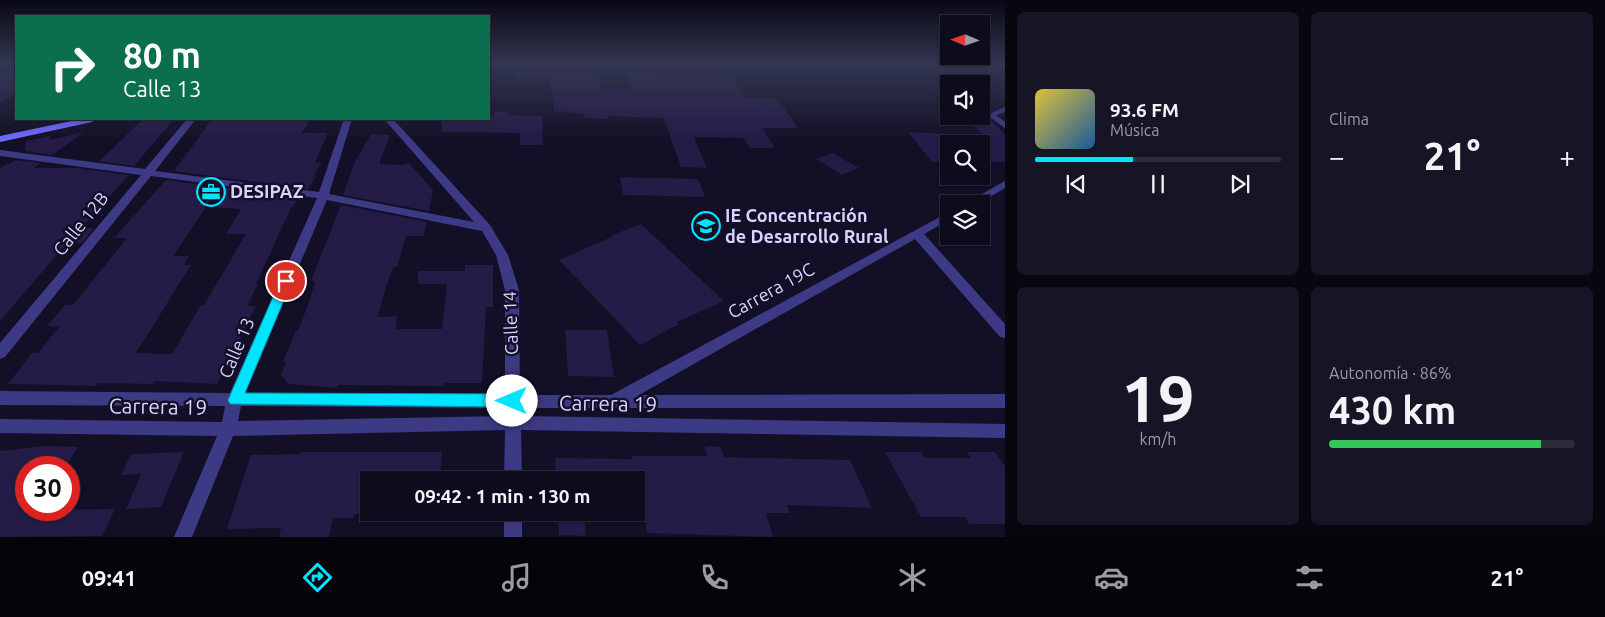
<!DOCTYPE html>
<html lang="es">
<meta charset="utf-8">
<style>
:root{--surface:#0e0b1c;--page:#171425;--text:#f1f3f6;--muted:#9b9ba3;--line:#2e2b3b;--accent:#00e5ff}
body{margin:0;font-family:Ubuntu,sans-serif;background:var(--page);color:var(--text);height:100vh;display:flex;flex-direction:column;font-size:19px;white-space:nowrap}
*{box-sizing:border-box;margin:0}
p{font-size:16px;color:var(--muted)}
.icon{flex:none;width:28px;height:28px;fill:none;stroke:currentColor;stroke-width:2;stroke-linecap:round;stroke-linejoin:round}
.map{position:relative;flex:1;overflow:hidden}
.side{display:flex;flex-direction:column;gap:12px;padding:12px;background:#08060f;width:600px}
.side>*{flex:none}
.top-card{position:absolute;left:15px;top:15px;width:475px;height:105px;border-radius:0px;box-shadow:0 1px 4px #0004,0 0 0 1px var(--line);background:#0b6e4f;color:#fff;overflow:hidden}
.needle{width:32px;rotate:272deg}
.fabs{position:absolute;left:940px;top:15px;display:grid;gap:10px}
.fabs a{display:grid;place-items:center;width:50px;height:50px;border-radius:0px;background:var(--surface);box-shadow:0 1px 4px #0004,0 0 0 1px var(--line);font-size:25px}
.speed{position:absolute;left:15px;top:456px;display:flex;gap:10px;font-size:25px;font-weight:700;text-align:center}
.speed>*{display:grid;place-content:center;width:65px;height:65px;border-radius:50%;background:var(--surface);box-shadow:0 1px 4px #0004,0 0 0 1px var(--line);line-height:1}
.speed .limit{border:8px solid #d22;background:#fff;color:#111}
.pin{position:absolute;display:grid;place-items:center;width:42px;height:42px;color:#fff;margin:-21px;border:2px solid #fff;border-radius:50%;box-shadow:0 1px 5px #0007}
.me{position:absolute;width:55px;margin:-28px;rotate:270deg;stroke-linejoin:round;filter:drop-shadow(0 0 4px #0008)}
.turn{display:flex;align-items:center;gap:18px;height:105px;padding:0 25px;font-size:22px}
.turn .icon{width:65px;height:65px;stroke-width:2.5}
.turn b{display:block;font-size:35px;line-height:42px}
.big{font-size:38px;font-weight:700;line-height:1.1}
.side .tile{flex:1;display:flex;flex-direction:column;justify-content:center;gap:8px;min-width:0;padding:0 18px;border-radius:8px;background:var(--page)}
.side .dial{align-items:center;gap:0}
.dial b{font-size:65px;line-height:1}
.song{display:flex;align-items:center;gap:15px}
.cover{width:60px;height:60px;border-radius:8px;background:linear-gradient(135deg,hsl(50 70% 55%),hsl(210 70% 35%))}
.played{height:5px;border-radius:2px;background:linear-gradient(90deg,var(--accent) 40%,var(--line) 40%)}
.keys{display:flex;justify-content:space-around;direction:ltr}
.heat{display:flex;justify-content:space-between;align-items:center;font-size:28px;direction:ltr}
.charge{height:8px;border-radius:4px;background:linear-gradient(90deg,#34c759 86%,var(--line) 0)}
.side .tiles{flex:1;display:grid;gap:12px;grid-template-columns:repeat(2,1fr)}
.trip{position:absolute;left:360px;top:471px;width:285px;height:50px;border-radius:0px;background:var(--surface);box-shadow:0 1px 4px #0004,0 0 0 1px var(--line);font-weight:700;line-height:50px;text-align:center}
.tabs{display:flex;height:80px;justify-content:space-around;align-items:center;background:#06040b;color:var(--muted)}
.tabs .icon{width:35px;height:35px}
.tabs .on{color:var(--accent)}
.tabs b{font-size:22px;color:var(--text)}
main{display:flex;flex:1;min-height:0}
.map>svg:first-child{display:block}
.building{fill:#241b47;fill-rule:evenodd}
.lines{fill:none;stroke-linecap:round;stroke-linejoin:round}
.lane{fill:#3d3a85;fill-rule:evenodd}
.street{fill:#3d3a85;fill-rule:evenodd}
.secondary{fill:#6f6bff;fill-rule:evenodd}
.route{fill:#00e5ff;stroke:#0095a6}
.labels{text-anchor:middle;stroke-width:5;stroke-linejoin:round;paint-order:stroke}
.poi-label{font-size:18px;font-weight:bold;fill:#d9d4ff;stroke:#130f26;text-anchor:start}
.street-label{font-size:18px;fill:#d9d4ff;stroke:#130f26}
.near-street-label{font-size:21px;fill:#d9d4ff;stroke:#130f26}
</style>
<main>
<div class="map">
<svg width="1005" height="537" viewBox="0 0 1005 537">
<rect width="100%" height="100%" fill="#130f26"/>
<!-- building -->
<path class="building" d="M0 65H16V94L0 103Z
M514 65H595L602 89H632L624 65H649L652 73 731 75 745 98 778 99 798 128H762L775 148H750L744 138 694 137 707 168 681 167 664 118 607 116 608 119 585 118 584 114 554 111 550 79H514Z
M494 112H509V115L542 116 543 145H520V133L442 132V119H489V115H494Z
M143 119H174L134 166 99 161 112 149H114V147Z
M212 119 310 120 302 133H328L315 162 321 163 314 175 316 176 308 189 174 171Z
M965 119 989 120 1005 134V162H981V135H984Z
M84 132 52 155 25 151 26 141 50 136V140Z
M908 132 949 134V162H932Z
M371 134 390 135 379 164 403 165 409 163 433 190 429 211 343 195 355 162Z
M833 153 859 168 842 175 816 159Z
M16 160 40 163 34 168H76L87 170V173L90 170 129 175 81 228H94L82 243H67L0 321V168Z
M620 177 698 179 705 197 623 195Z
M166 180 300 198 291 208 256 284H258L247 306H256L217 384 154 381 152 384 98 383 96 386 8 384 32 353H38L59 327 47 326 65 305H73L127 238H114ZM206 207 241 209 226 234H246L204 305H201L172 354 136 353 191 265H184L189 256H173Z
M341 205 427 222 424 236H406L397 267H393L384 293 378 317 397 316 396 329H442L447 284H418V271H465V265H493V307H486L482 383H444V386L338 385 337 388 288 384 281 375 286 362 283 361 296 331H298L309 302 315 282 311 281Z
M641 224 724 301 677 322 679 324 640 345 559 260 614 236 612 235Z
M565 330H607L614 377 568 376Z
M44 446 78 447 65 468H26V510L115 509 102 536 0 537V451Z
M705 446 721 447 724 457 850 460 872 508 787 505 790 513H766L773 537 647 533 641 491H638L636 480H556L555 458 632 459 631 456H707Z
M184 452 161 507 126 509 141 474 121 475 131 454Z
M301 452H442L440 480H369V514H355L354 518H333L329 537H279L281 528 227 529 251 455 300 454Z
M885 452H921L925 458H971L967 452H995L1005 466V524H969L965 517H921Z
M558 512H584L586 536 559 535Z"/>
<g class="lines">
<!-- lane -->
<path class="lane" d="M1005 107V112L996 115 1005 122V128L987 115Z"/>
<!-- street -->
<path class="street" d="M187 119H196L155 171 319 192 344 119H352L329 194 474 222 384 119H393L490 225 508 255 519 290 520 395H611L949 212V220L924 234 1005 324V338L1000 337 915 239 639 395 1005 394V408H521V416L1005 424V438L521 430 522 480H504L505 430 233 436 192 537H174L217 436 0 433V419L222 422 225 406 0 405V391L230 393 317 198 151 176 5 357 0 359V343L141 175 0 156V150L145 169ZM327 200 482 231 496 255 505 290V394L245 393ZM241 406 505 408V416L238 421Z
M1005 181V188L978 204H964Z
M504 512H522V537H504Z"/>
<!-- secondary -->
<path class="secondary" d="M81 119H96L92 122 0 142V136Z"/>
</g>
<!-- sky -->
<linearGradient id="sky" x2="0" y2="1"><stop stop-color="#0a0815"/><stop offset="0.46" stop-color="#333752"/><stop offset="1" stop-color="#333752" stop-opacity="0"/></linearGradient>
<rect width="1005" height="140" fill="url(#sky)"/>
<!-- route -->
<path class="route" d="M286 277 292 281 245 393 512 394 517 396 519 401 517 405 512 407 230 404 228 400 280 281Z"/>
<!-- icons -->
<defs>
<symbol id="office-ring" viewBox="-11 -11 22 22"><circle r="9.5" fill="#130f26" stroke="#00e5ff" stroke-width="1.5"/><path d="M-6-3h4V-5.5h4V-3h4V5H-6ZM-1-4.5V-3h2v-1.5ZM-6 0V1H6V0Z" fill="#00e5ff"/></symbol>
<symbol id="school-ring" viewBox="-11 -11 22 22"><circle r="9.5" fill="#130f26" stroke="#00e5ff" stroke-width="1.5"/><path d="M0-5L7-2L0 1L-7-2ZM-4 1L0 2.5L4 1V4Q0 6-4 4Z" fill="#00e5ff"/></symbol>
</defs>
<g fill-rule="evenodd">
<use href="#office-ring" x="195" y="176" width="32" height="32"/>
<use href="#school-ring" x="690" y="210" width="32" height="32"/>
</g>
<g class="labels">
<!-- poi labels -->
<g class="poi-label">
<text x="230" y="198">DESIPAZ</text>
<text x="725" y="222">IE Concentración<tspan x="725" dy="21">de Desarrollo Rural</tspan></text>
</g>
<!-- street labels -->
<g class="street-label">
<text transform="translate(81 224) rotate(-51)" y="6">Calle 12B</text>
<text transform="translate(771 291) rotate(-29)" y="6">Carrera 19C</text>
<text transform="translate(511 323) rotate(-92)" y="6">Calle 14</text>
<text transform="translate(237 348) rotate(-67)" y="6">Calle 13</text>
</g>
<!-- near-street labels -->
<g class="near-street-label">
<text transform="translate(608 404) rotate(1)" y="7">Carrera 19</text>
<text transform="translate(158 407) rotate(1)" y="7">Carrera 19</text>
</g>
</g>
</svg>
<div class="fabs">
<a><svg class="needle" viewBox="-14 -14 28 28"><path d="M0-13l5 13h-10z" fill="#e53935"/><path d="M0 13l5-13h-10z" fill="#9b9ba3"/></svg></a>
<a><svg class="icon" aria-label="sound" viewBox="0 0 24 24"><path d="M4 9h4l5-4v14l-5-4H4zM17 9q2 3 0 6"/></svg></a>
<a><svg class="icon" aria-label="search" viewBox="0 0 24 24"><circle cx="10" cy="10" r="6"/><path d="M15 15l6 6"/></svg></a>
<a><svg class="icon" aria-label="layers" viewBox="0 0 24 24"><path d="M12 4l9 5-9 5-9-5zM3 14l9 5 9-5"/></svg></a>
</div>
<div class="speed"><div class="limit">30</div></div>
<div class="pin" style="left:286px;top:281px;background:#d93025"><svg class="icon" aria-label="arrive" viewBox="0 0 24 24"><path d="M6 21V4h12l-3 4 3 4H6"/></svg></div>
<svg class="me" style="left:512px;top:401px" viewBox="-20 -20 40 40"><circle r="19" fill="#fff"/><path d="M0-13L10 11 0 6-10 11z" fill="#00e5ff"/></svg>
<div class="trip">09:42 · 1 min · 130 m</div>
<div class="top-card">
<div class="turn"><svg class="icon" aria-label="right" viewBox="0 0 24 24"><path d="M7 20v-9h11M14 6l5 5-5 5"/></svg><div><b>80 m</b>Calle 13</div></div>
</div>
</div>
<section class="side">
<div class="tiles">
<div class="tile">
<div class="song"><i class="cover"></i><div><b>93.6 FM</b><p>Música</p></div></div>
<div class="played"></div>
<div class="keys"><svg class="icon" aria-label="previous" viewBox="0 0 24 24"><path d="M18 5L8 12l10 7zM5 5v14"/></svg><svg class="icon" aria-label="pause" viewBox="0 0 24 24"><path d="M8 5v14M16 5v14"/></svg><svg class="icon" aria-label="next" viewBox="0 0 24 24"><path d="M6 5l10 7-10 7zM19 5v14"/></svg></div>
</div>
<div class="tile"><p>Clima</p>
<div class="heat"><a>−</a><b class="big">21°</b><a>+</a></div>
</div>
<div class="tile dial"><b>19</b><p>km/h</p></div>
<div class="tile"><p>Autonomía · 86%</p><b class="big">430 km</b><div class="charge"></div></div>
</div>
</section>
</main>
<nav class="tabs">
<b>09:41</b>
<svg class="icon on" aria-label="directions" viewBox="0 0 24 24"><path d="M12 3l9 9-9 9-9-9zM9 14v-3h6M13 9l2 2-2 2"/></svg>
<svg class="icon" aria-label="music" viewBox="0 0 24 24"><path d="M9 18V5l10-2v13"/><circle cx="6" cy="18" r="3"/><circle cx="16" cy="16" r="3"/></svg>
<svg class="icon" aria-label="phone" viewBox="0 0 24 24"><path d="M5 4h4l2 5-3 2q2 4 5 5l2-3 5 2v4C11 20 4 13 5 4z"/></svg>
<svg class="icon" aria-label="climate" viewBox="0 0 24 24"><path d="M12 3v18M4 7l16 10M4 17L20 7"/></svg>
<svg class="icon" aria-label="car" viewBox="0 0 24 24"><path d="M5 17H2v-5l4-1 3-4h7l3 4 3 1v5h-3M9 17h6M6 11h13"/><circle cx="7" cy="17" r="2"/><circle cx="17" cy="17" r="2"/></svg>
<svg class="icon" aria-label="filters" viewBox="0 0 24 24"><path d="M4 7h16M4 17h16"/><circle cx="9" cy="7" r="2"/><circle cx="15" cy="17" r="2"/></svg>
<b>21°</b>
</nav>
